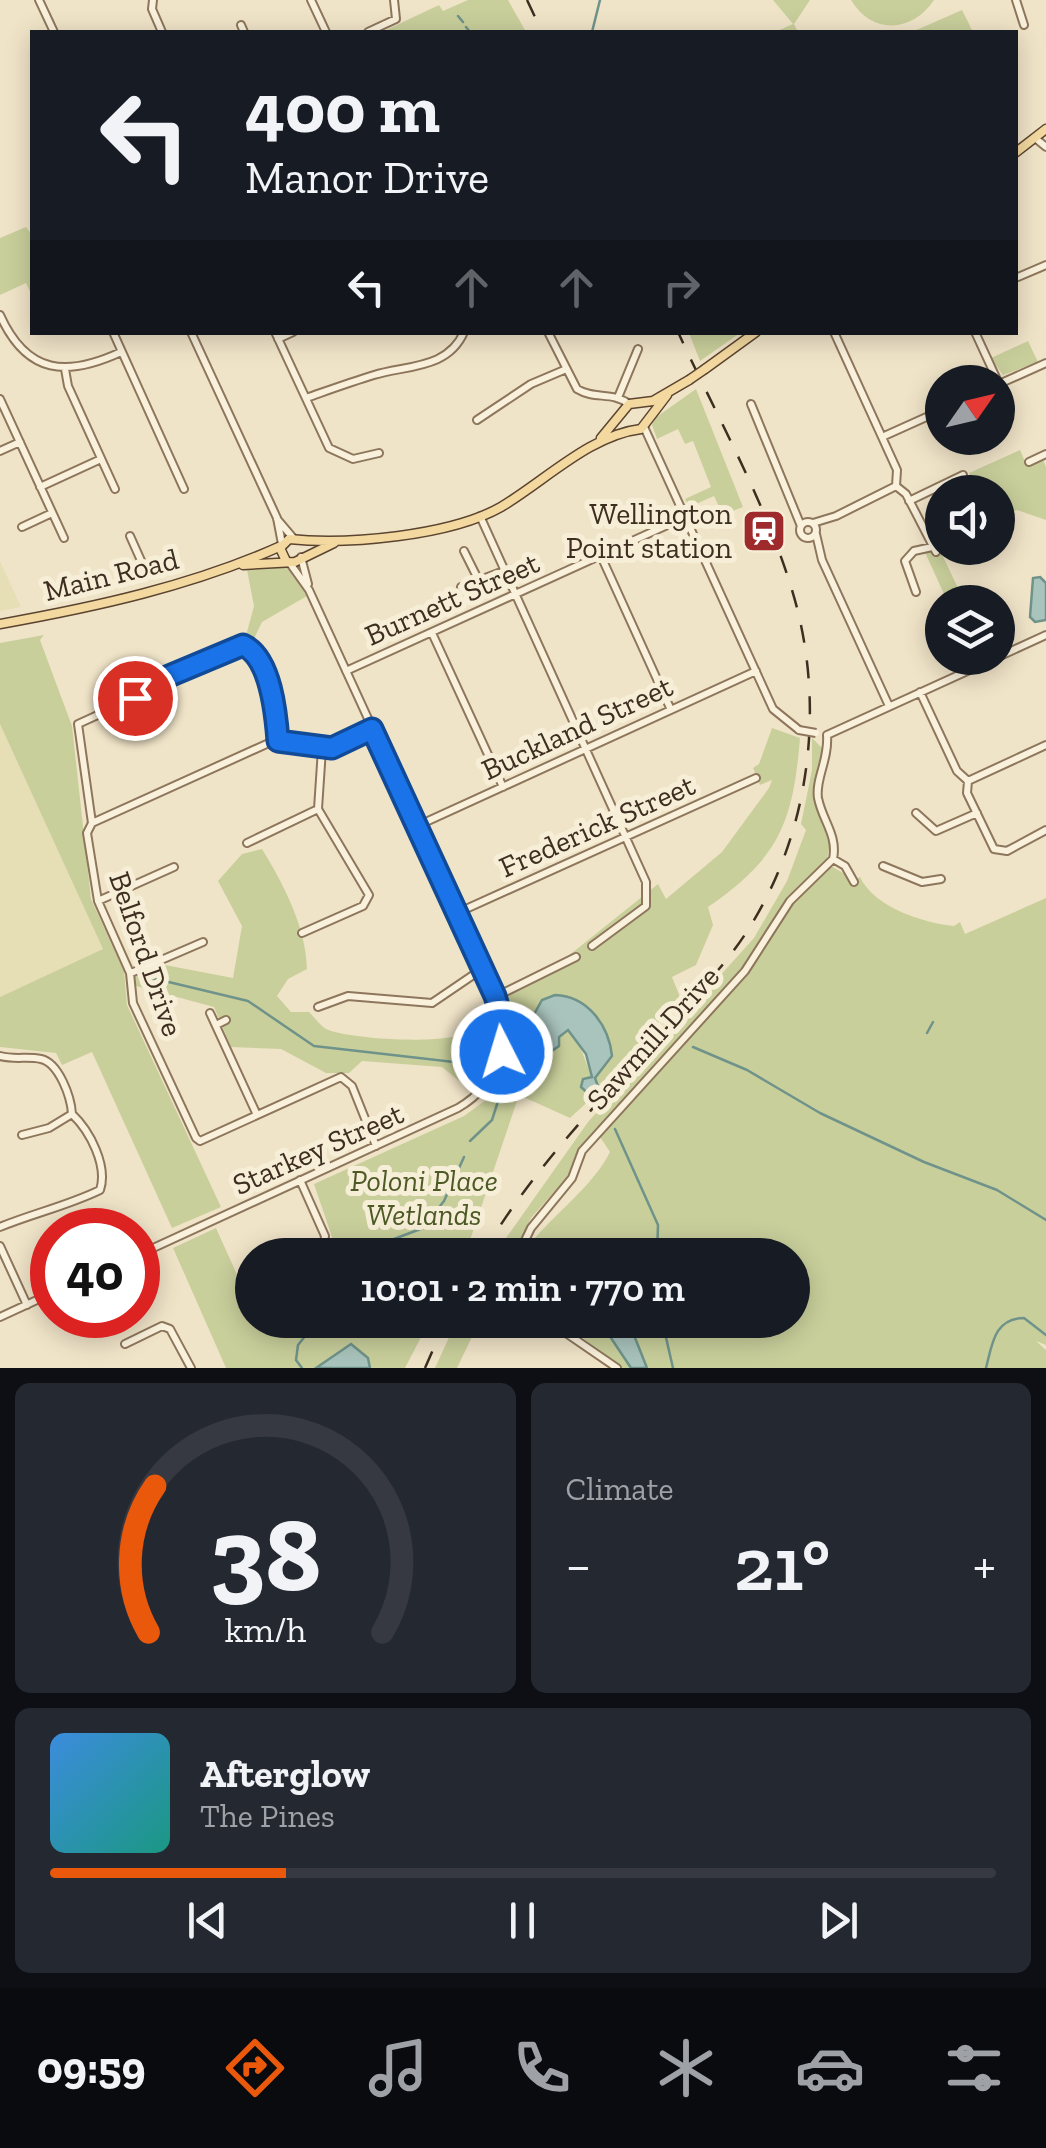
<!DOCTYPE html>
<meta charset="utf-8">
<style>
:root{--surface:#171b24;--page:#242831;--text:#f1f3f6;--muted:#9ea1a6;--line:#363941;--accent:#ea580c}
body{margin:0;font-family:"Zilla Slab",serif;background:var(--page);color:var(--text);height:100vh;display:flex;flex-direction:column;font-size:38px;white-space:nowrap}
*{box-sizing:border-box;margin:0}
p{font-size:32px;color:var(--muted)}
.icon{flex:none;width:55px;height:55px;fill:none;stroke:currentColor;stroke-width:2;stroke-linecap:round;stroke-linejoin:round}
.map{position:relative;height:1368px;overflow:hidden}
.panel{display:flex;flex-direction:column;gap:15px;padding:15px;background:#0d0f14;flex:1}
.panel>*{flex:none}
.guide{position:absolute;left:30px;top:30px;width:988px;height:305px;border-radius:0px;box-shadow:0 5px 25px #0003;background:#171b24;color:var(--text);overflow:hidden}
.needle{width:65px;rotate:56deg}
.buttons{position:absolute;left:925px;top:365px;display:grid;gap:20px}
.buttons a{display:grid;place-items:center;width:90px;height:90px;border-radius:50%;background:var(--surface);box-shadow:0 5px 25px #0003;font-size:50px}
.speed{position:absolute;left:30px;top:1208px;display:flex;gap:20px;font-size:50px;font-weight:700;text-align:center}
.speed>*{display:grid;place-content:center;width:130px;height:130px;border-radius:50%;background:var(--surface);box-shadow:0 5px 25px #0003;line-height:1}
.speed .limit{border:15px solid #d22;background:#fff;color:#111}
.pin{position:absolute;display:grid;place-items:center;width:85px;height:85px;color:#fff;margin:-42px;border:5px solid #fff;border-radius:50%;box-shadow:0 2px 10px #0007}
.me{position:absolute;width:110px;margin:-55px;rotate:355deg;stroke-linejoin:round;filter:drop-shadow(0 0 8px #0008)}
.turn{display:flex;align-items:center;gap:35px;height:210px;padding:0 50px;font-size:45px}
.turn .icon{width:130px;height:130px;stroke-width:2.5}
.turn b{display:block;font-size:70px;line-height:85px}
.lanes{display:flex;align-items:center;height:95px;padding:0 50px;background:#0003;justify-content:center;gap:50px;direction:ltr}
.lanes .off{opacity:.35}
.big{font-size:75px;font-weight:600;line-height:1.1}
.panel .tile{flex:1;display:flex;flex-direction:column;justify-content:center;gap:15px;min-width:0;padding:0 35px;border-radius:15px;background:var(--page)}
.panel .dial{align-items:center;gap:0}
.dial svg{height:260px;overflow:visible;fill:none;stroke:var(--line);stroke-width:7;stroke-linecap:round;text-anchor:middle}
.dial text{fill:var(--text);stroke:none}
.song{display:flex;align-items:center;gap:30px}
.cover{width:120px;height:120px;border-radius:15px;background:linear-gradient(135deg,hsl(210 70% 55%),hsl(170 70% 35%))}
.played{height:10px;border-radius:5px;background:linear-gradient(90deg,var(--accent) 25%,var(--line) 25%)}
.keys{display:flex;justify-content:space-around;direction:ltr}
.heat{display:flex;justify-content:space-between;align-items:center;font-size:55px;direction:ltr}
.panel .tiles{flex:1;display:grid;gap:15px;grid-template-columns:1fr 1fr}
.tile:last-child{grid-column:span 2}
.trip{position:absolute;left:235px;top:1238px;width:575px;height:100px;border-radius:50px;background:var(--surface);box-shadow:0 5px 25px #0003;font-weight:600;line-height:100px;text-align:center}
.tabs{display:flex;height:160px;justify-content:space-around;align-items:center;background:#090b0e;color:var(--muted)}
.tabs .icon{width:70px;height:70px}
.tabs .selected{color:var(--accent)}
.tabs b{font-size:45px;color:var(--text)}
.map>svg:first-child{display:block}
.farmland{fill:#e6deb5}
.green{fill:#c9cf9b;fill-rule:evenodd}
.water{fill:#a9c4bc;stroke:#6f938a;stroke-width:2.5}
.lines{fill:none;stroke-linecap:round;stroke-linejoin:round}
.stream{stroke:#6f938a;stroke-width:2.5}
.minor-casing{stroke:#8d765c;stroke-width:10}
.major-casing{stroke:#5b4430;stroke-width:11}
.minor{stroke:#faf1dc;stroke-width:6}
.major{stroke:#f3d9a0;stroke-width:8}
.rail{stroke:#3d2e20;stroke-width:2.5;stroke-dasharray:18 18;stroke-linecap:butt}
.minor-bridge-casing{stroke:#8d765c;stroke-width:10;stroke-linecap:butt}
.major-bridge-casing{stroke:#5b4430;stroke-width:11;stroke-linecap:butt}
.minor-bridge{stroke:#faf1dc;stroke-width:6}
.major-bridge{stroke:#f3d9a0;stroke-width:8}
.route-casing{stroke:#114b97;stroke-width:25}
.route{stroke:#1a73e8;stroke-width:18}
.labels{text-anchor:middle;stroke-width:10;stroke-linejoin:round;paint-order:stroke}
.poi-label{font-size:30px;fill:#3d2e20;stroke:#f7eed8;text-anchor:end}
.street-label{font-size:30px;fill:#3d2e20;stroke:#f7eed8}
.park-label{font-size:30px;font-style:italic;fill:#4d5a26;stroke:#f7eed8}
</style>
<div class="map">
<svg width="1046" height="1368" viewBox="0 0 1046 1368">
<rect width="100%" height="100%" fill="#f0e4c8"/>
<!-- farmland -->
<path class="farmland" d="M0 561 21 607 0 611Z
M0 724 103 949 0 997Z"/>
<!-- green -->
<path class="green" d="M468 0H508L526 32H382L439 5 443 11Z
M773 0H810L794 24 798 32H775L793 24Z
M851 0H934C912 33 872 35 851 0Z
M962 10 973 32H912Z
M26 227 32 235V296L26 283 0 295V238Z
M740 333 700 361 689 333 740 332Z
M1028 341 1038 362 1003 375 991 358Z
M696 389 743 507 723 515 714 496 689 507 685 499 711 487 693 441 685 444 678 429 657 439 652 425 655 418Z
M1020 450 1027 466 1043 459 1046 467V520L1017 510 998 518V492H978L969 473Z
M937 544 958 588 944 594 924 550Z
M286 567 307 596 262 622 251 645 244 643 254 606 247 570Z
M44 635 40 640 72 726 91 899 124 971 127 1005 221 1207 172 1228 92 1052 62 1065 56 1053 0 1047V997L103 949 0 724V643Z
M772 728 800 738C793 823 779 858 708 907L713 925 696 965 672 977 680 997 609 1082 570 1118 519 1095 465 1255H331L333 1240 314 1184 464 1116 486 1100 512 1037 502 990 557 965 658 884 666 899 722 852 769 788 772 780 760 785 753 768 759 764ZM604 1026 595 1079C583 1064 584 1043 567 1030L559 1037 558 1046 531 1065V1075L514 1060 531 1043 529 1033Z
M812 738 824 750 813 790 830 844 826 863 855 880 860 877C874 907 923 923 954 926L960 922 965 934 1046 898V1345L1036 1341 1046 1350V1368H620L579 1335 587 1320H792V1255H547L530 1244C555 1213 593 1186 610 1152L596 1131 578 1150 568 1176 531 1218 513 1255H494L588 1122 754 938 787 881 806 830 801 824 812 770Z
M262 849C284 885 306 927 307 969L288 979 277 996 291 1012H309C314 1017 321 1026 326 1029 347 1039 445 1045 463 1033L493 1038 486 1068 469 1089 442 1067 362 1061 349 1073H326L281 1049 231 1047 214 1007 136 986 134 976 165 965 233 978 242 926 218 881 242 854Z
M216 1228 252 1308V1320H430L405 1368H226L173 1248Z
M457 1320H480L457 1368H435Z"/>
<!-- water -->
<path class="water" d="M1040 577 1046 583V620L1035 622 1030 617 1033 578Z
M555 995C588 996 609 1026 612 1056L595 1078 599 1089 591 1096 581 1087 583 1079 592 1077 586 1054 568 1030 559 1037V1046L531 1065 529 1083 513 1081 507 1069 531 1043 532 1018 542 1000Z
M599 1320H628L647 1368H631Z
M351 1344 368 1358 370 1368H316Z"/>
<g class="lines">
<!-- stream -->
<path class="stream" d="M458 16 463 22
M466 27 470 32
M592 32 600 0
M152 978 248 1001 314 1046 489 1066
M927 1033 933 1022
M693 1047 747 1070 820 1113 924 1162 997 1190 1046 1220
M503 1090 513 1081
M615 1129 658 1225 657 1255
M470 1141 492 1120 500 1095
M352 1255 423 1228 444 1201 464 1157
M662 1320 673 1368
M302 1368 296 1360 298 1345 318 1320
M986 1368C992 1345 994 1318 1024 1318L1046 1335"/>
<defs>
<path id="minor" d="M39 0 54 32
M153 0 152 9 162 32
M311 0 326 32
M1016 0 1024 25
M241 25 244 32
M368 32 396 19 394 0
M1035 138 1046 147
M1018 277 1046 265
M0 315C27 375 67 377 121 352
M113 332 184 489
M191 332 277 518 282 544
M275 332 329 448 353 459 379 453
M548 332 577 389C595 400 612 391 629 404
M834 332 897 470 896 486
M975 332 999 384
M278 339 293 332
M65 369 68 386 115 489
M999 384 1046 363
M619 395 638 349
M306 398C329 390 351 382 374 375 407 365 448 369 464 332
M0 399 64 538
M751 404 801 526
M477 420 531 384 564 370
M644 427 773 709 799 730
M882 437 942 410
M0 451 20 442
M1029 462 1046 454
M896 486 906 494 936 552
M40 487 101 459
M909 501 963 475
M480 516 646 882V906L592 946
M277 519 294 539
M800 530a8 8 0 1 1 16 0a8 8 0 1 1-16 0Z
M813 523 836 516 896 486
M22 527 52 513
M816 534 822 560 889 706
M130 536 147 574
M464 551 479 581
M601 556 671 710
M301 557 308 584
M461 587 504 571
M916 592 905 561 914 551 932 547
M952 595 959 602
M432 633 503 787
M998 657 1046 635
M346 671 685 517
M920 692 957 771 968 781 967 793 994 849 1007 851 1046 830
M827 735 996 658
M827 735C829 760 815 779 818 798 822 820 838 835 833 859L845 866 854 882
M277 741C276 714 271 658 243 645L169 675 135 698 78 724 92 823 87 833 98 901 130 973 133 1003 196 1138 200 1141 341 1077 352 1086 376 1146
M968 781 1046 745
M916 813 936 831 977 813
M92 823 271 742 332 748 372 729
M417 826 756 671
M247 843 318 809
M883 866 922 882 941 879
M98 901 174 867
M457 913 756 778
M302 933 363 906 369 895 318 809 322 749
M131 973 203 942
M495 997 576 957
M318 1007 348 996 432 1003 482 969
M210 1013 257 1115
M216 1025 226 1020
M0 1056C15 1060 27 1056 41 1059 59 1063 71 1097 72 1114 90 1131 108 1166 100 1190 67 1206 34 1213 0 1227
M22 1135 49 1128 72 1114
M300 1180 325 1236 322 1255
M0 1246 27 1305
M138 1255 458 1108C501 1083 512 1038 494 993L309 590 289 562
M518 1255 531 1228 572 1178 582 1151 745 971 790 901 833 859
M0 1317 52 1293
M547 1320 617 1368
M125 1344 162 1326 170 1329 191 1368"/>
<path id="major" d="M1015 153 1046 129
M705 369 756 332
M601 438 629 404 653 401 689 380
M286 561 280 548 289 539C347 545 450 536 501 507 545 481 590 435 641 429L667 395
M243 565 295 562 334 543
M0 624C95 607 192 586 281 546"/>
</defs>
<!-- minor casing -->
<use href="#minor" class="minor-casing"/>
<!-- major casing -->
<use href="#major" class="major-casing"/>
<!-- minor -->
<use href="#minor" class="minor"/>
<!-- major -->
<use href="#major" class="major"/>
<!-- rail -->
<path class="rail" d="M527 0 542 32
M482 1255C545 1147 638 1064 719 969 806 867 831 718 792 590 765 501 717 417 678 332
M425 1368 446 1320"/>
<defs>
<path id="minor-bridge" d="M799 730 816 733"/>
<path id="major-bridge" d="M689 380 705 369"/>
</defs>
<!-- minor-bridge casing -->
<use href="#minor-bridge" class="minor-bridge-casing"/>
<!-- major-bridge casing -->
<use href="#major-bridge" class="major-bridge-casing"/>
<!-- minor-bridge -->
<use href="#minor-bridge" class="minor-bridge"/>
<!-- major-bridge -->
<use href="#major-bridge" class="major-bridge"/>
</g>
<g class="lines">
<defs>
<path id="route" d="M135 698 169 676 243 645C271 658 276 714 278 741L332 748 372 729 495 996 502 1020V1052"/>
</defs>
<!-- route casing -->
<use href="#route" class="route-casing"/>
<!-- route -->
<use href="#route" class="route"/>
</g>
<!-- icons -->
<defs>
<symbol id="station-square" viewBox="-11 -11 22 22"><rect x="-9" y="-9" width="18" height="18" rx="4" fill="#9e2a2b" stroke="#f7eed8"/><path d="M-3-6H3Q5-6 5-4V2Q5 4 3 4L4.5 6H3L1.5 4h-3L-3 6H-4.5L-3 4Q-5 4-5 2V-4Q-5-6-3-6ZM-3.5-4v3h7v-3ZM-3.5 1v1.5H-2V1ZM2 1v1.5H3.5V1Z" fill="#fff"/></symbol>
</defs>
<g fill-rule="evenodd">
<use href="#station-square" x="739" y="506" width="50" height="50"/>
</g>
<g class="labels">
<!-- poi labels -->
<g class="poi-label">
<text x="732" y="524">Wellington<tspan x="732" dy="34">Point station</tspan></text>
</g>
<!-- street labels -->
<g class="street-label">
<text transform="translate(111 575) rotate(-14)" y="10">Main Road</text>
<text transform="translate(452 599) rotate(-24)" y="10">Burnett Street</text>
<text transform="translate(577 728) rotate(-25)" y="10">Buckland Street</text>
<text transform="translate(597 826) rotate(-24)" y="10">Frederick Street</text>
<text transform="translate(146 954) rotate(71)" y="10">Belford Drive</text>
<text transform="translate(653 1038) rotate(-48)" y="10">Sawmill Drive</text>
<text transform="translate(318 1149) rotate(-24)" y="10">Starkey Street</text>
</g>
<!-- park labels -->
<g class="park-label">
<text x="424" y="1191">Poloni Place<tspan x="424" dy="34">Wetlands</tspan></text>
</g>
</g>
</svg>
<div class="buttons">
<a><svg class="needle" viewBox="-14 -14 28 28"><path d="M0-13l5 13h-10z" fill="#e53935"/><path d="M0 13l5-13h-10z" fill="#9ea1a6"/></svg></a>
<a><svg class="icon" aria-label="sound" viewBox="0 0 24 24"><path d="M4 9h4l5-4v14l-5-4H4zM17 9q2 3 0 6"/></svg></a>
<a><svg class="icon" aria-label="layers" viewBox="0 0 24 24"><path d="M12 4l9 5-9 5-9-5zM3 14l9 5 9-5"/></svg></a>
</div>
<div class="speed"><div class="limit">40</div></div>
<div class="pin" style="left:135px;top:698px;background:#d93025"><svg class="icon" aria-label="arrive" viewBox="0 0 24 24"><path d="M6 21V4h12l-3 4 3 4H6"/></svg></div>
<svg class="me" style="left:502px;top:1052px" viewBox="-20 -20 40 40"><circle r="17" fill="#1a73e8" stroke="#fff" stroke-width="3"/><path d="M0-11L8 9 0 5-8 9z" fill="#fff"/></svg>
<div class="trip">10:01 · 2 min · 770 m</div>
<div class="guide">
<div class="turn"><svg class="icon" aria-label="left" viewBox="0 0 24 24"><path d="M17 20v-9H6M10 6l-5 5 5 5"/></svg><div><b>400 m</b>Manor Drive</div></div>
<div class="lanes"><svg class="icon" aria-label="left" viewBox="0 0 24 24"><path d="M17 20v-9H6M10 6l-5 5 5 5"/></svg><svg class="icon off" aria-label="ahead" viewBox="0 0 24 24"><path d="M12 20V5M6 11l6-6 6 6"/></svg><svg class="icon off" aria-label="ahead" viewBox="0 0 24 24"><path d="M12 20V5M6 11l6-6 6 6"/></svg><svg class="icon off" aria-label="right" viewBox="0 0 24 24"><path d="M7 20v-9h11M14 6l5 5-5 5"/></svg></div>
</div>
</div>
<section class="panel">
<div class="tiles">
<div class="tile dial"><svg viewBox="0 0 100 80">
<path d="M14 69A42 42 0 1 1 86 69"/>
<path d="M14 69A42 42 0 0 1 16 24" stroke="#ea580c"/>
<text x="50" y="56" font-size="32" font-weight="700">38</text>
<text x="50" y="72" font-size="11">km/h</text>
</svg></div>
<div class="tile"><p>Climate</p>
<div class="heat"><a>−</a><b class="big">21°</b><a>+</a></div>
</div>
<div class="tile">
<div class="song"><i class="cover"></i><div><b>Afterglow</b><p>The Pines</p></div></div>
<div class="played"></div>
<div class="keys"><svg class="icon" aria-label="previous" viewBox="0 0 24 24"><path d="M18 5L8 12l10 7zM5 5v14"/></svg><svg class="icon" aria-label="pause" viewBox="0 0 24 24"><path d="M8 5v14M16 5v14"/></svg><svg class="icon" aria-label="next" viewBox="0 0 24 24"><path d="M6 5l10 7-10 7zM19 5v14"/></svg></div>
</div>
</div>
</section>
<nav class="tabs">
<b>09:59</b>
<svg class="icon selected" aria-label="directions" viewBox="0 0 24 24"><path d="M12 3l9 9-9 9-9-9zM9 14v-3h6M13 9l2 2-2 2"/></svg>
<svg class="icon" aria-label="music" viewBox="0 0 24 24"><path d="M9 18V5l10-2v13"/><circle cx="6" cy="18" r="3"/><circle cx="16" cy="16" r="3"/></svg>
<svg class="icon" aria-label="phone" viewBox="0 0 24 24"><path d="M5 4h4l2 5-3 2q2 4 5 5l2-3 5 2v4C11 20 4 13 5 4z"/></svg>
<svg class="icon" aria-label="climate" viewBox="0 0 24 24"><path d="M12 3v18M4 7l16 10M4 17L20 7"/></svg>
<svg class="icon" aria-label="car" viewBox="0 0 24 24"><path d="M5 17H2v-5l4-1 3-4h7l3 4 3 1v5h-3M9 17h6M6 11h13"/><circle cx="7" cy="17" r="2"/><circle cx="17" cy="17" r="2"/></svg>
<svg class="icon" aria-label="filters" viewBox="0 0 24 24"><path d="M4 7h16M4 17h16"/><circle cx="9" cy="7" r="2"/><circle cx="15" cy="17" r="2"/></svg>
</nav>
